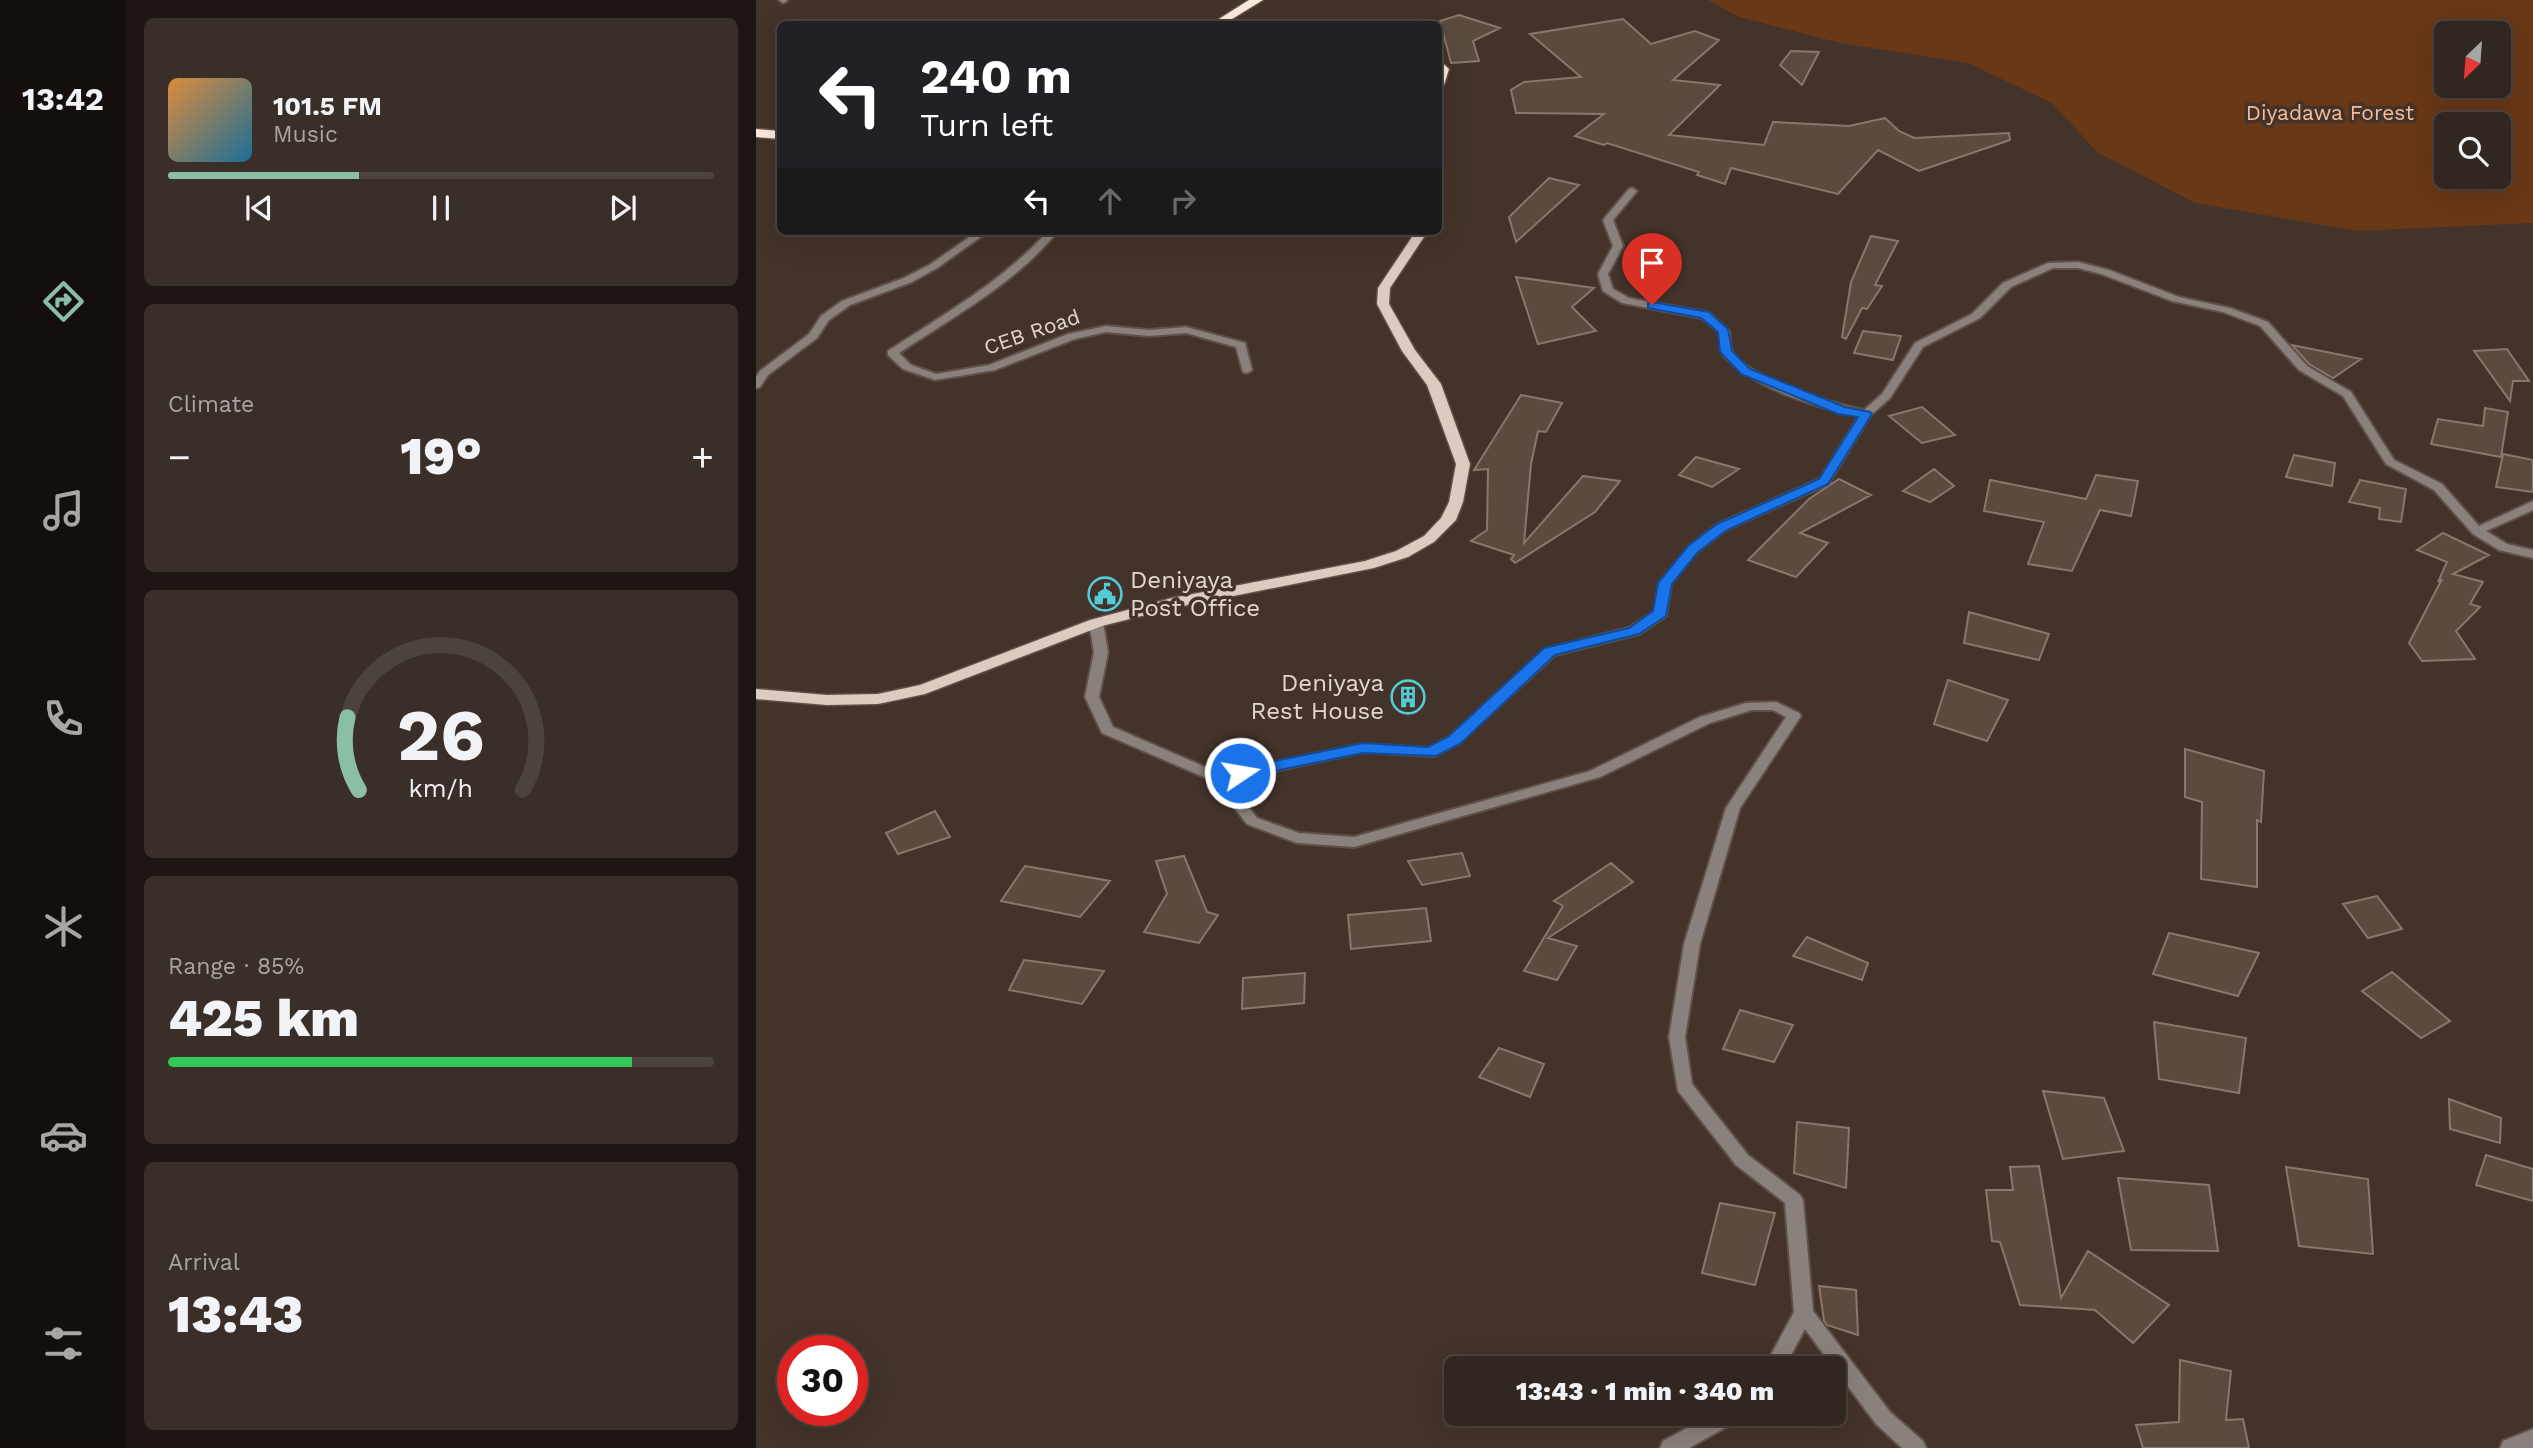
<!DOCTYPE html>
<meta charset="utf-8">
<style>
:root{--surface:#322620;--page:#3a2e29;--text:#f1f3f6;--muted:#a8a5a5;--line:#4d433e;--accent:#8abfa5}
body{margin:0;font-family:"Work Sans",sans-serif;background:var(--page);color:var(--text);height:100vh;display:flex;flex-direction:column;font-size:26px;white-space:nowrap}
*{box-sizing:border-box;margin:0}
p{font-size:23px;color:var(--muted)}
.icon{flex:none;width:38px;height:38px;fill:none;stroke:currentColor;stroke-width:2;stroke-linecap:round;stroke-linejoin:round}
.map{position:relative;flex:1;overflow:hidden}
.sheet{display:flex;flex-direction:column;gap:18px;padding:18px;background:#1c1512;width:630px}
.sheet>*{flex:none}
.banner{position:absolute;left:21px;top:21px;width:665px;height:214px;border-radius:10px;box-shadow:0 7px 28px #0002,0 0 0 2px var(--line);background:#202124;color:#fff;overflow:hidden}
.needle{width:46px;rotate:205deg}
.buttons{position:absolute;left:1678px;top:21px;display:grid;gap:14px}
.buttons a{display:grid;place-items:center;width:77px;height:77px;border-radius:10px;background:var(--surface);box-shadow:0 7px 28px #0002,0 0 0 2px var(--line);font-size:35px}
.speed{position:absolute;left:21px;top:1335px;display:flex;gap:14px;font-size:35px;font-weight:700;text-align:center}
.speed>*{display:grid;place-content:center;width:91px;height:91px;border-radius:50%;background:var(--surface);box-shadow:0 7px 28px #0002,0 0 0 2px var(--line);line-height:1}
.speed .limit{border:10px solid #d22;background:#fff;color:#111}
.pin{position:absolute;display:grid;place-items:center;width:60px;height:60px;color:#fff;margin:-72px -30px;border-radius:50% 50% 50% 0;rotate:-45deg;box-shadow:0 0 7px #0007}
.pin .icon{rotate:45deg}
.me{position:absolute;width:77px;margin:-38px;rotate:78deg;stroke-linejoin:round;filter:drop-shadow(0 0 5px #0008)}
.turn{display:flex;align-items:center;gap:24px;height:147px;padding:0 28px;font-size:32px}
.turn .icon{width:91px;height:91px;stroke-width:2.5}
.turn b{display:block;font-size:49px;line-height:60px}
.lanes{display:flex;align-items:center;height:66px;padding:0 28px;background:#0003;justify-content:center;gap:35px;direction:ltr}
.lanes .off{opacity:.35}
.big{font-size:52px;font-weight:800;line-height:1.1}
.sheet .widget{flex:1;display:flex;flex-direction:column;justify-content:center;gap:10px;min-width:0;padding:0 24px;border-radius:10px;background:var(--page)}
.sheet .dial{align-items:center;gap:0}
.dial svg{height:182px;overflow:visible;fill:none;stroke:var(--line);stroke-width:7;stroke-linecap:round;text-anchor:middle}
.dial text{fill:var(--text);stroke:none}
.song{display:flex;align-items:center;gap:21px}
.cover{width:84px;height:84px;border-radius:10px;background:linear-gradient(135deg,hsl(30 70% 55%),hsl(200 70% 35%))}
.played{height:7px;border-radius:4px;background:linear-gradient(90deg,var(--accent) 35%,var(--line) 35%)}
.keys{display:flex;justify-content:space-around;direction:ltr}
.heat{display:flex;justify-content:space-between;align-items:center;font-size:38px;direction:ltr}
.charge{height:10px;border-radius:5px;background:linear-gradient(90deg,#34c759 85%,var(--line) 0)}
.trip{position:absolute;left:688px;top:1356px;width:402px;height:70px;border-radius:10px;background:var(--surface);box-shadow:0 7px 28px #0002,0 0 0 2px var(--line);font-weight:800;line-height:70px;text-align:center}
main{display:flex;flex:1;min-height:0}
.menu{display:flex;flex-direction:column;width:126px;justify-content:space-around;align-items:center;background:#140f0d;color:var(--muted)}
.menu .icon{width:49px;height:49px}
.menu .on{color:var(--accent)}
.menu b{font-size:32px;color:var(--text)}
.map>svg:first-child{display:block}
.green{fill:#683817;fill-rule:evenodd}
.building{fill:#5b4a40;stroke:#89776c;stroke-width:2}
.lines{fill:none;stroke-linecap:round;stroke-linejoin:round}
.street-casing{stroke:#605148;stroke-width:4}
.primary-casing{stroke:#605148;stroke-width:3}
.highway-casing{stroke:#605148;stroke-width:3}
.street{fill:#8a817c;fill-rule:evenodd}
.primary{fill:#dccbc1;fill-rule:evenodd}
.highway{fill:#fde8dc;fill-rule:evenodd}
.route{fill:#1a73e8;stroke:#114b97;stroke-width:2}
.labels{text-anchor:middle;stroke-width:7;stroke-linejoin:round;paint-order:stroke}
.far-park-label{font-size:21px;fill:#f4bd9b;stroke:#43332a}
.far-street-label{font-size:21px;fill:#e2d7d1;stroke:#43332a}
.poi-label{font-size:24px;fill:#e2d7d1;stroke:#43332a;text-anchor:start}
</style>
<main>
<nav class="menu">
<b>13:42</b>
<svg class="icon on" aria-label="directions" viewBox="0 0 24 24"><path d="M12 3l9 9-9 9-9-9zM9 14v-3h6M13 9l2 2-2 2"/></svg>
<svg class="icon" aria-label="music" viewBox="0 0 24 24"><path d="M9 18V5l10-2v13"/><circle cx="6" cy="18" r="3"/><circle cx="16" cy="16" r="3"/></svg>
<svg class="icon" aria-label="phone" viewBox="0 0 24 24"><path d="M5 4h4l2 5-3 2q2 4 5 5l2-3 5 2v4C11 20 4 13 5 4z"/></svg>
<svg class="icon" aria-label="climate" viewBox="0 0 24 24"><path d="M12 3v18M4 7l16 10M4 17L20 7"/></svg>
<svg class="icon" aria-label="car" viewBox="0 0 24 24"><path d="M5 17H2v-5l4-1 3-4h7l3 4 3 1v5h-3M9 17h6M6 11h13"/><circle cx="7" cy="17" r="2"/><circle cx="17" cy="17" r="2"/></svg>
<svg class="icon" aria-label="filters" viewBox="0 0 24 24"><path d="M4 7h16M4 17h16"/><circle cx="9" cy="7" r="2"/><circle cx="15" cy="17" r="2"/></svg>
</nav>
<section class="sheet">
<div class="widget">
<div class="song"><i class="cover"></i><div><b>101.5 FM</b><p>Music</p></div></div>
<div class="played"></div>
<div class="keys"><svg class="icon" aria-label="previous" viewBox="0 0 24 24"><path d="M18 5L8 12l10 7zM5 5v14"/></svg><svg class="icon" aria-label="pause" viewBox="0 0 24 24"><path d="M8 5v14M16 5v14"/></svg><svg class="icon" aria-label="next" viewBox="0 0 24 24"><path d="M6 5l10 7-10 7zM19 5v14"/></svg></div>
</div>
<div class="widget"><p>Climate</p>
<div class="heat"><a>−</a><b class="big">19°</b><a>+</a></div>
</div>
<div class="widget dial"><svg viewBox="0 0 100 80">
<path d="M14 69A42 42 0 1 1 86 69"/>
<path d="M14 69A42 42 0 0 1 9 37" stroke="#8abfa5"/>
<text x="50" y="56" font-size="32" font-weight="700">26</text>
<text x="50" y="72" font-size="11">km/h</text>
</svg></div>
<div class="widget"><p>Range · 85%</p><b class="big">425 km</b><div class="charge"></div></div>
<div class="widget"><p>Arrival</p><b class="big">13:43</b></div>
</section>
<div class="map">
<svg width="1777" height="1448" viewBox="0 0 1777 1448">
<rect width="100%" height="100%" fill="#43332a"/>
<!-- green -->
<path class="green" d="M952 0H1777V223L1601 231 1439 203 1341 152 1296 103 1212 63 1084 43 983 17ZM1690 33H1743V86H1690ZM1690 124H1743V177H1690Z"/>
<!-- building -->
<path class="building" d="M703 15 744 28 717 41 723 61 695 63 684 21Z
M867 19 895 44 939 31 963 40 917 80 964 85 913 135 1008 145 1017 122 1093 126 1129 118 1143 131 1158 138 1253 133 1254 140 1163 171 1122 150 1082 194 975 168 969 184 941 175 943 172 851 143 848 145 819 136 848 114 760 113 755 90 768 82 825 77 774 34Z
M1035 51 1063 52 1046 85 1024 65Z
M793 178 823 185 760 242 753 217Z
M1115 236 1142 241 1119 285 1126 286 1111 309 1106 308 1090 339 1086 337 1095 282Z
M760 277 838 288 816 307 840 331 782 344Z
M1107 331 1145 336 1137 360 1098 353Z
M1536 345 1605 359 1577 378 1553 364Z
M1751 349 1773 381H1757L1754 401 1718 351Z
M765 395 806 403 790 432 782 431 775 464 768 543 827 476 864 481 839 512 759 563 755 559 758 555 715 541 731 530 732 469 718 470Z
M1166 407 1199 435 1166 443 1133 416Z
M1729 408 1752 412 1745 457 1675 444 1682 419 1727 426Z
M1747 454 1777 460V492L1740 487Z
M1538 455 1579 463 1576 486 1530 477Z
M940 457 983 469 956 487 923 475Z
M1178 469 1198 486 1174 502 1147 491Z
M1340 475 1382 481 1375 516 1344 510 1316 571 1272 564 1288 522 1228 511 1234 480 1330 499Z
M1083 479 1115 495 1044 533 1072 543 1040 577 992 560 1053 499Z
M1604 480 1650 489 1645 522 1623 519 1624 508 1593 502Z
M1687 533 1733 555 1697 574 1727 582 1714 604 1724 607 1700 631 1719 659 1666 661 1653 643 1686 579 1682 582 1691 562 1661 550Z
M1213 612 1293 634 1283 660 1208 643Z
M1192 680 1252 700 1231 741 1178 724Z
M1429 749 1508 771 1505 822 1501 820V887L1445 879 1446 802 1429 797Z
M179 811 194 837 142 854 130 833Z
M706 853 714 876 666 885 652 861Z
M428 856 451 912 462 915 443 943 388 932 411 894 400 861Z
M855 863 877 882 792 938 821 946 801 980 768 971 807 906 798 901Z
M269 866 354 881 324 917 245 901Z
M1621 896 1646 929 1612 938 1587 904Z
M670 908 675 941 595 949 592 915Z
M1413 933 1503 953 1482 996 1397 974Z
M1051 937 1112 963 1106 980 1037 956Z
M268 960 348 971 326 1004 253 990Z
M1636 972 1694 1021 1665 1038 1606 991Z
M549 973 548 1003 486 1009 487 978Z
M984 1010 1037 1025 1018 1062 967 1049Z
M1398 1022 1490 1038 1483 1093 1403 1079Z
M743 1048 788 1064 774 1097 723 1077Z
M1287 1091 1348 1098 1368 1151 1307 1159Z
M1693 1099 1745 1118 1744 1143 1694 1129Z
M1041 1122 1093 1128 1090 1188 1038 1173Z
M1730 1155 1777 1169V1201L1720 1185Z
M1283 1166 1305 1298 1332 1251 1413 1305 1377 1343 1339 1310 1264 1305 1244 1242 1236 1241 1230 1190H1257L1254 1167Z
M1530 1167 1612 1179 1617 1254 1543 1246Z
M1362 1178 1453 1185 1462 1251 1375 1250Z
M964 1203 1019 1213 999 1285 946 1273Z
M1063 1286 1100 1290 1102 1335 1071 1325 1068 1321Z
M1424 1360 1475 1371 1470 1420 1487 1419 1493 1448H1387L1380 1425 1423 1422Z"/>
<g class="lines">
<defs>
<path id="street" d="M23 0H31V1L27 3Z
M876 188 881 191 857 220 867 246 852 274 857 289 873 298 953 313 973 331C974 338 973 347 977 353 993 378 1078 404 1108 410L1126 394 1159 343 1216 314 1247 283 1292 263 1322 262 1353 270 1423 297 1474 308 1512 322 1551 366 1595 392 1638 460 1686 484 1723 526 1777 501V510L1730 531 1751 544 1777 550V558L1743 550 1717 534 1678 490 1630 464 1587 396 1543 370 1504 326 1467 312 1416 301 1345 274 1322 268H1297L1255 287 1224 318 1167 347 1134 398 1114 416 1072 484 970 530 941 552 915 584 910 616 883 634 799 655 703 743 679 756 607 752 472 781 501 818 543 833 598 837 834 771 944 717 990 703 1020 702 1043 713 1045 716 984 808 944 944 929 1037 936 1084 992 1155 1044 1195 1047 1200 1057 1311 1134 1412 1167 1441 1170 1448H1146L1120 1424 1049 1329 1028 1368H1008L1038 1312 1029 1203 980 1165 922 1091 913 1037 928 944 970 808 1030 717 1017 710H996L954 723 844 777 598 847 541 843 491 824 457 781 346 733 329 697 338 652 333 623 340 619 347 623 352 652 343 697 357 727 463 773 607 744 672 748 693 737 789 649 873 628 899 611 903 583 933 546 962 524 1064 479 1103 416C1058 407 1000 389 967 355L963 332 946 318 866 303 847 291 842 274 857 246 847 220 873 189Z
M222 231H233L181 268 156 282 94 305 73 320 61 338 12 375 4 387 0 388V377L4 371 53 334 65 316 86 301 148 278 175 264Z
M292 231H302C260 283 197 317 143 353L155 365 180 374 233 365 312 334 350 326 393 330 430 327 489 343 496 370 491 373 487 372 480 347 430 333 393 336 350 332 319 339 239 370 179 380 147 369 132 355V351C188 314 247 281 292 231Z
M957 1414H986L983 1420 933 1448H904L907 1441Z
M1777 1429V1448H1744L1747 1441Z"/>
<path id="primary" d="M660 231H672L634 288 633 304 659 350 685 384 714 464 707 502 700 520 678 542 652 557 618 568 417 608 346 626 169 694 122 704 71 705 0 699V689L71 695 122 694 164 685 334 620 416 598 609 561 640 551 668 536 685 518 693 502 700 464 671 385 646 351 621 304 622 288Z"/>
<path id="highway" d="M493 0H507L468 24H455Z
M682 59 693 69 688 85 682 89Z
M0 129 24 131V139L0 137Z"/>
</defs>
<!-- street casing -->
<use href="#street" class="street-casing"/>
<!-- primary casing -->
<use href="#primary" class="primary-casing"/>
<!-- highway casing -->
<use href="#highway" class="highway-casing"/>
<!-- street -->
<use href="#street" class="street"/>
<!-- primary -->
<use href="#primary" class="primary"/>
<!-- highway -->
<use href="#highway" class="highway"/>
</g>
<!-- route -->
<path class="route" d="M896 302 953 312 972 329 976 351 994 369 1089 407 1114 412 1116 414 1072 484 971 530 942 552 916 584 910 616 883 634 799 655 704 744 680 756 607 753 484 778 479 776 476 773 479 769 607 743 672 747 692 737 788 648 873 628 897 611 902 583 932 546 961 524 1063 479 1102 417 1082 414 985 374 964 352 962 332 945 318 892 308V303Z"/>
<!-- icons -->
<defs>
<symbol id="civic-ring" viewBox="-11 -11 22 22"><circle r="9.5" fill="#43332a" stroke="#52ccd6" stroke-width="1.5"/><path d="M-.6-6.5H3V-4.5H.6V-3L4-1V1h2V6H-6V1h2V-1L-.6-3ZM-1.2 2.5V6h2.4V2.5Z" fill="#52ccd6"/></symbol>
<symbol id="building-ring" viewBox="-11 -11 22 22"><circle r="9.5" fill="#43332a" stroke="#52ccd6" stroke-width="1.5"/><path d="M-4-6H4V6H1V3H-1V6H-4ZM-2.5-4.3h1.7v1.8h-1.7ZM.8-4.3h1.7v1.8H.8ZM-2.5-1h1.7V.8h-1.7ZM.8-1h1.7V.8H.8Z" fill="#52ccd6"/></symbol>
</defs>
<g fill-rule="evenodd">
<use href="#civic-ring" x="330" y="575" width="38" height="38"/>
<use href="#building-ring" x="633" y="678" width="38" height="38"/>
</g>
<g class="labels">
<!-- far-park labels -->
<g class="far-park-label">
<text x="1574" y="120">Diyadawa Forest</text>
</g>
<!-- far-street labels -->
<g class="far-street-label">
<text transform="translate(276 332) rotate(-19)" y="7">CEB Road</text>
</g>
<!-- poi labels -->
<g class="poi-label">
<text x="374" y="588">Deniyaya<tspan x="374" dy="28">Post Office</tspan></text>
<text x="628" y="691" text-anchor="end">Deniyaya<tspan x="628" dy="28">Rest House</tspan></text>
</g>
</g>
</svg>
<div class="buttons">
<a><svg class="needle" viewBox="-14 -14 28 28"><path d="M0-13l5 13h-10z" fill="#e53935"/><path d="M0 13l5-13h-10z" fill="#a8a5a5"/></svg></a>
<a><svg class="icon" aria-label="search" viewBox="0 0 24 24"><circle cx="10" cy="10" r="6"/><path d="M15 15l6 6"/></svg></a>
</div>
<div class="speed"><div class="limit">30</div></div>
<div class="pin" style="left:896px;top:305px;background:#d93025"><svg class="icon" aria-label="arrive" viewBox="0 0 24 24"><path d="M6 21V4h12l-3 4 3 4H6"/></svg></div>
<svg class="me" style="left:484px;top:773px" viewBox="-20 -20 40 40"><circle r="17" fill="#1a73e8" stroke="#fff" stroke-width="3"/><path d="M0-11L8 9 0 5-8 9z" fill="#fff"/></svg>
<div class="trip">13:43 · 1 min · 340 m</div>
<div class="banner">
<div class="turn"><svg class="icon" aria-label="left" viewBox="0 0 24 24"><path d="M17 20v-9H6M10 6l-5 5 5 5"/></svg><div><b>240 m</b>Turn left</div></div>
<div class="lanes"><svg class="icon" aria-label="left" viewBox="0 0 24 24"><path d="M17 20v-9H6M10 6l-5 5 5 5"/></svg><svg class="icon off" aria-label="ahead" viewBox="0 0 24 24"><path d="M12 20V5M6 11l6-6 6 6"/></svg><svg class="icon off" aria-label="right" viewBox="0 0 24 24"><path d="M7 20v-9h11M14 6l5 5-5 5"/></svg></div>
</div>
</div>
</main>
